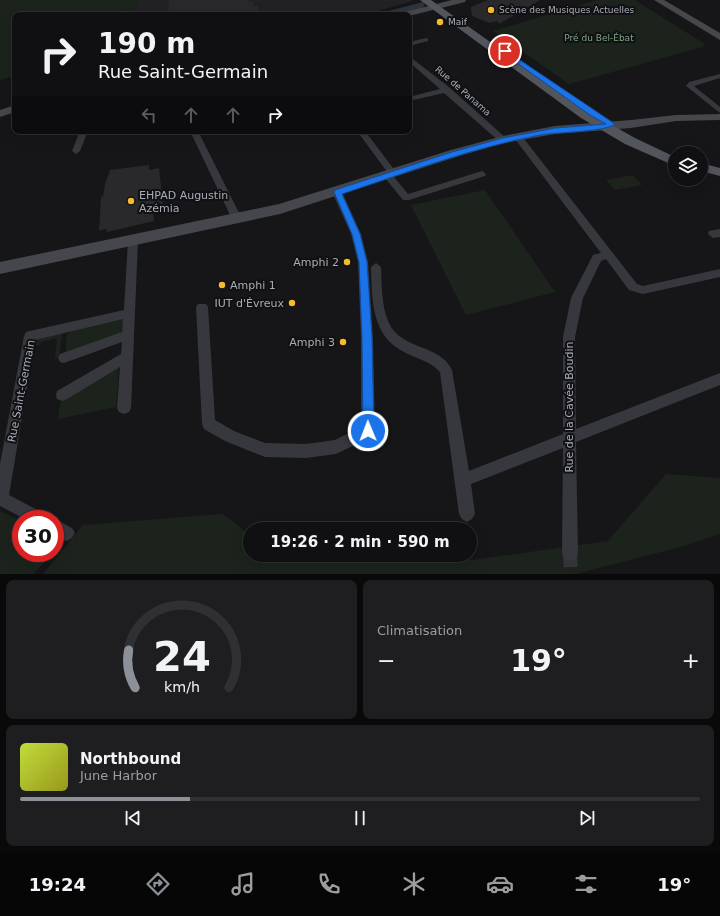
<!DOCTYPE html>
<html lang="fr">
<meta charset="utf-8">
<style>
:root{--surface:#101012;--page:#1e1e20;--text:#f1f3f6;--muted:#9c9d9f;--line:#303032;--accent:#8c9099}
body{margin:0;font-family:"DejaVu Sans",sans-serif;background:var(--page);color:var(--text);height:100vh;display:flex;flex-direction:column;font-size:15px;white-space:nowrap}
*{box-sizing:border-box;margin:0}
p{font-size:13px;color:var(--muted)}
.icon{flex:none;width:22px;height:22px;fill:none;stroke:currentColor;stroke-width:2;stroke-linecap:round;stroke-linejoin:round}
.map{position:relative;height:574px;overflow:hidden}
.sheet{display:flex;flex-direction:column;gap:6px;padding:6px;background:#09090a;flex:1}
.sheet>*{flex:none}
.banner{position:absolute;left:12px;top:12px;width:400px;height:122px;border-radius:8px;box-shadow:0 4px 16px #0002,0 0 0 1px var(--line);background:#101012;color:var(--text);overflow:hidden}
.fabs{position:absolute;left:668px;top:146px;display:grid;gap:8px}
.fabs a{display:grid;place-items:center;width:40px;height:40px;border-radius:50%;background:var(--surface);box-shadow:0 4px 16px #0002,0 0 0 1px var(--line);font-size:20px}
.speed{position:absolute;left:12px;top:510px;display:flex;gap:8px;font-size:20px;font-weight:700;text-align:center}
.speed>*{display:grid;place-content:center;width:52px;height:52px;border-radius:50%;background:var(--surface);box-shadow:0 4px 16px #0002,0 0 0 1px var(--line);line-height:1}
.speed .limit{border:6px solid #d22;background:#fff;color:#111}
.pin{position:absolute;display:grid;place-items:center;width:34px;height:34px;color:#fff;margin:-17px;border:2px solid #fff;border-radius:50%;box-shadow:0 1px 4px #0007}
.me{position:absolute;width:44px;margin:-22px;rotate:359deg;stroke-linejoin:round;filter:drop-shadow(0 0 3px #0008)}
.turn{display:flex;align-items:center;gap:14px;height:84px;padding:0 20px;font-size:18px}
.turn .icon{width:52px;height:52px;stroke-width:2.5}
.turn b{display:block;font-size:28px;line-height:34px}
.lanes{display:flex;align-items:center;height:38px;padding:0 20px;background:#0003;justify-content:center;gap:20px;direction:ltr}
.lanes .off{opacity:.35}
.big{font-size:30px;font-weight:700;line-height:1.1}
.sheet .widget{flex:1;display:flex;flex-direction:column;justify-content:center;gap:6px;min-width:0;padding:0 14px;border-radius:8px;background:var(--page)}
.sheet .dial{align-items:center;gap:0}
.dial svg{height:104px;overflow:visible;fill:none;stroke:var(--line);stroke-width:7;stroke-linecap:round;text-anchor:middle}
.dial text{fill:var(--text);stroke:none}
.song{display:flex;align-items:center;gap:12px}
.cover{width:48px;height:48px;border-radius:6px;background:linear-gradient(135deg,hsl(70 70% 55%),hsl(60 70% 35%))}
.played{height:4px;border-radius:2px;background:linear-gradient(90deg,var(--accent) 25%,var(--line) 25%)}
.keys{display:flex;justify-content:space-around;direction:ltr}
.heat{display:flex;justify-content:space-between;align-items:center;font-size:22px;direction:ltr}
.sheet .tiles{flex:1;display:grid;gap:6px;grid-template-columns:1fr 1fr}
.widget:last-child{grid-column:span 2}
.trip{position:absolute;left:243px;top:522px;width:234px;height:40px;border-radius:20px;background:var(--surface);box-shadow:0 4px 16px #0002,0 0 0 1px var(--line);font-weight:700;line-height:40px;text-align:center}
.menu{display:flex;height:64px;justify-content:space-around;align-items:center;background:#060607;color:var(--muted)}
.menu .icon{width:28px;height:28px}
.menu .active{color:var(--accent)}
.menu b{font-size:18px;color:var(--text)}
.map>svg:first-child{display:block}
.built{fill:#222225}
.green{fill:#1c231d}
.water{fill:#2c343c}
.building{fill:#29292c}
.lines{fill:none;stroke-linecap:round;stroke-linejoin:round}
.street-tunnel{stroke:#333438;stroke-width:14;stroke-dasharray:14 7;stroke-linecap:butt}
.street{fill:#37383d;fill-rule:evenodd}
.secondary{fill:#45474d;fill-rule:evenodd}
.primary{fill:#53555c;fill-rule:evenodd}
.route{fill:#1a73e8;stroke:#114b97}
.poi-dot{fill:#f7ba2f;stroke:#111113;stroke-width:1.5}
.labels{text-anchor:middle;stroke-width:4;stroke-linejoin:round;paint-order:stroke}
.far-poi-label{font-size:9px;fill:#a8acb8;stroke:#111113;text-anchor:start}
.far-park-label{font-size:9px;fill:#7ea482;stroke:#111113}
.far-street-label{font-size:9px;fill:#a8acb8;stroke:#111113}
.poi-label{font-size:11px;fill:#a8acb8;stroke:#111113;text-anchor:end}
.street-label{font-size:11px;fill:#a8acb8;stroke:#111113}
</style>
<div class="map">
<svg width="720" height="574" viewBox="0 0 720 574">
<rect width="100%" height="100%" fill="#161618"/>
<!-- built -->
<path class="built" d="M137 0H411L413 1 363 15H94L136 8Z"/>
<!-- green -->
<path class="green" d="M0 0H137L136 8 94 15H15V76L0 80Z
M597 0H635L705 44 703 47 569 84 493 31Z
M633 175 642 185 615 190 606 180Z
M485 190 555 292 466 315 411 205Z
M121 319 123 320 121 335 65 355 67 334 70 331Z
M60 333 62 334 59 357 55 358 57 338 41 342 40 345 35 346 36 341 39 338Z
M117 366 119 368 116 407 58 419 60 405 63 398Z
M666 474 720 478V534L680 547 576 574H43L83 525 223 514 250 535V555H259L258 563 369 555H446L472 560 608 541Z
M0 511 21 521V553H52L34 574H0Z"/>
<!-- water -->
<path class="water" d="M423 2 425 5C417 15 385 15 373 15Z"/>
<!-- building -->
<path class="building" d="M169 0H248L249 2H253L254 6H258L260 15H168Z
M488 0H540L499 24 497 21 489 23 472 16 471 7Z
M149 165V170L159 168 163 206 161 209 153 210 154 221 107 232V229L99 230 101 197 103 196 105 184 110 170Z"/>
<g class="lines">
<!-- street-tunnel -->
<path class="street-tunnel" d="M570 553 571 574"/>
<!-- street -->
<path class="street" d="M426 38 428 39V41L409 46V42Z
M409 56 450 88 506 138V142H500L444 93 409 101V97L440 89 409 62Z
M720 74V78L694 86 720 107V113L686 86 689 82Z
M80 131H88L80 151 76 154 72 151Z
M190 131H198L242 219 240 221 237 222 232 219Z
M357 131H365L396 172 397 174 394 177 408 194 482 171 486 174 485 176 409 200H403L385 178 383 176 388 173Z
M518 134 521 135 637 284 643 286 720 269V277L643 294 629 290 606 259 601 261 583 298 575 337 576 429 720 373V385L576 442 578 553 576 559 570 561 564 559 562 553 563 448 471 484 475 514 472 519 467 522 462 519 459 514 440 372C430 361 418 359 406 353 371 337 372 300 371 267L376 263 381 267C382 285 381 306 389 323 401 350 440 344 452 370L469 471 563 434V337L571 298 593 255 601 253 515 139 514 137Z
M337 189 342 192 361 234 368 262 373 338 375 431 373 436 336 454 306 458 265 457 225 441 204 429 202 424 196 307 198 304H206L208 307 215 420 234 431 265 443 306 444 335 440 361 427V338L358 262 351 234 332 192Z
M720 229V237L713 238 708 234 709 231Z
M133 236 138 240 131 408 129 412 124 414 119 412 117 408 120 367 67 399 62 401 57 399 56 395 57 391 121 354 122 342 64 363 60 362 58 358 60 354 122 332 123 319 35 340 9 495 45 514 48 519H25L0 506V464L24 336 26 332 30 331 124 310 128 240Z
M55 519 72 528 75 533 72 538 67 541 55 535Z"/>
<!-- secondary -->
<path class="secondary" d="M452 0H466L465 2 409 16V15H400L401 13Z
M654 0H664L720 33V40Z
M15 105V112L0 117V110Z
M720 114V120L676 121 631 128 555 134 504 143 459 156 280 214 0 274V262L279 204 451 150 503 136 555 126 631 120 676 115Z"/>
<!-- primary -->
<path class="primary" d="M420 0H431L589 112 635 138 675 157V166L625 144 581 118Z
M701 163 720 168V176L701 171Z"/>
</g>
<!-- route -->
<path class="route" d="M505 50 615 124C606 132 556 132 540 135 472 148 408 172 342 194L360 234 367 262 372 338 374 431 372 435 368 436 364 435 363 431 362 338 359 262 352 234 334 192 335 190 452 152 503 138 555 128 606 124 590 115 503 53Z"/>
<!-- markers -->
<g class="poi-dot">
<circle cx="491" cy="10" r="4"/>
<circle cx="440" cy="22" r="4"/>
<circle cx="131" cy="201" r="4"/>
<circle cx="347" cy="262" r="4"/>
<circle cx="222" cy="285" r="4"/>
<circle cx="292" cy="303" r="4"/>
<circle cx="343" cy="342" r="4"/>
</g>
<g class="labels">
<!-- far-poi labels -->
<g class="far-poi-label">
<text x="499" y="13">Scène des Musiques Actuelles</text>
<text x="448" y="25">Maif</text>
</g>
<!-- far-park labels -->
<g class="far-park-label">
<text x="599" y="41">Pré du Bel-Ébat</text>
</g>
<!-- far-street labels -->
<g class="far-street-label">
<text transform="translate(463 91) rotate(41)" y="3">Rue de Panama</text>
</g>
<!-- poi labels -->
<g class="poi-label">
<text x="139" y="199" text-anchor="start">EHPAD Augustin<tspan x="139" dy="13">Azémia</tspan></text>
<text x="339" y="266">Amphi 2</text>
<text x="230" y="289" text-anchor="start">Amphi 1</text>
<text x="284" y="307">IUT d'Évreux</text>
<text x="335" y="346">Amphi 3</text>
</g>
<!-- street labels -->
<g class="street-label">
<text transform="translate(21 391) rotate(-79)" y="4">Rue Saint-Germain</text>
<text transform="translate(569 407) rotate(-90)" y="4">Rue de la Cavée Boudin</text>
</g>
</g>
</svg>
<div class="fabs">
<a><svg class="icon" aria-label="layers" viewBox="0 0 24 24"><path d="M12 4l9 5-9 5-9-5zM3 14l9 5 9-5"/></svg></a>
</div>
<div class="speed"><div class="limit">30</div></div>
<div class="pin" style="left:505px;top:51px;background:#d93025"><svg class="icon" aria-label="arrive" viewBox="0 0 24 24"><path d="M6 21V4h12l-3 4 3 4H6"/></svg></div>
<svg class="me" style="left:368px;top:431px" viewBox="-20 -20 40 40"><circle r="17" fill="#1a73e8" stroke="#fff" stroke-width="3"/><path d="M0-11L8 9 0 5-8 9z" fill="#fff"/></svg>
<div class="trip">19:26 · 2 min · 590 m</div>
<div class="banner">
<div class="turn"><svg class="icon" aria-label="right" viewBox="0 0 24 24"><path d="M7 20v-9h11M14 6l5 5-5 5"/></svg><div><b>190 m</b>Rue Saint-Germain</div></div>
<div class="lanes"><svg class="icon off" aria-label="left" viewBox="0 0 24 24"><path d="M17 20v-9H6M10 6l-5 5 5 5"/></svg><svg class="icon off" aria-label="ahead" viewBox="0 0 24 24"><path d="M12 20V5M6 11l6-6 6 6"/></svg><svg class="icon off" aria-label="ahead" viewBox="0 0 24 24"><path d="M12 20V5M6 11l6-6 6 6"/></svg><svg class="icon" aria-label="right" viewBox="0 0 24 24"><path d="M7 20v-9h11M14 6l5 5-5 5"/></svg></div>
</div>
</div>
<section class="sheet">
<div class="tiles">
<div class="widget dial"><svg viewBox="0 0 100 80">
<path d="M14 69A42 42 0 1 1 86 69"/>
<path d="M14 69A42 42 0 0 1 9 40" stroke="#8c9099"/>
<text x="50" y="56" font-size="32" font-weight="700">24</text>
<text x="50" y="72" font-size="11">km/h</text>
</svg></div>
<div class="widget"><p>Climatisation</p>
<div class="heat"><a>−</a><b class="big">19°</b><a>+</a></div>
</div>
<div class="widget">
<div class="song"><i class="cover"></i><div><b>Northbound</b><p>June Harbor</p></div></div>
<div class="played"></div>
<div class="keys"><svg class="icon" aria-label="previous" viewBox="0 0 24 24"><path d="M18 5L8 12l10 7zM5 5v14"/></svg><svg class="icon" aria-label="pause" viewBox="0 0 24 24"><path d="M8 5v14M16 5v14"/></svg><svg class="icon" aria-label="next" viewBox="0 0 24 24"><path d="M6 5l10 7-10 7zM19 5v14"/></svg></div>
</div>
</div>
</section>
<nav class="menu">
<b>19:24</b>
<svg class="icon active" aria-label="directions" viewBox="0 0 24 24"><path d="M12 3l9 9-9 9-9-9zM9 14v-3h6M13 9l2 2-2 2"/></svg>
<svg class="icon" aria-label="music" viewBox="0 0 24 24"><path d="M9 18V5l10-2v13"/><circle cx="6" cy="18" r="3"/><circle cx="16" cy="16" r="3"/></svg>
<svg class="icon" aria-label="phone" viewBox="0 0 24 24"><path d="M5 4h4l2 5-3 2q2 4 5 5l2-3 5 2v4C11 20 4 13 5 4z"/></svg>
<svg class="icon" aria-label="climate" viewBox="0 0 24 24"><path d="M12 3v18M4 7l16 10M4 17L20 7"/></svg>
<svg class="icon" aria-label="car" viewBox="0 0 24 24"><path d="M5 17H2v-5l4-1 3-4h7l3 4 3 1v5h-3M9 17h6M6 11h13"/><circle cx="7" cy="17" r="2"/><circle cx="17" cy="17" r="2"/></svg>
<svg class="icon" aria-label="filters" viewBox="0 0 24 24"><path d="M4 7h16M4 17h16"/><circle cx="9" cy="7" r="2"/><circle cx="15" cy="17" r="2"/></svg>
<b>19°</b>
</nav>
